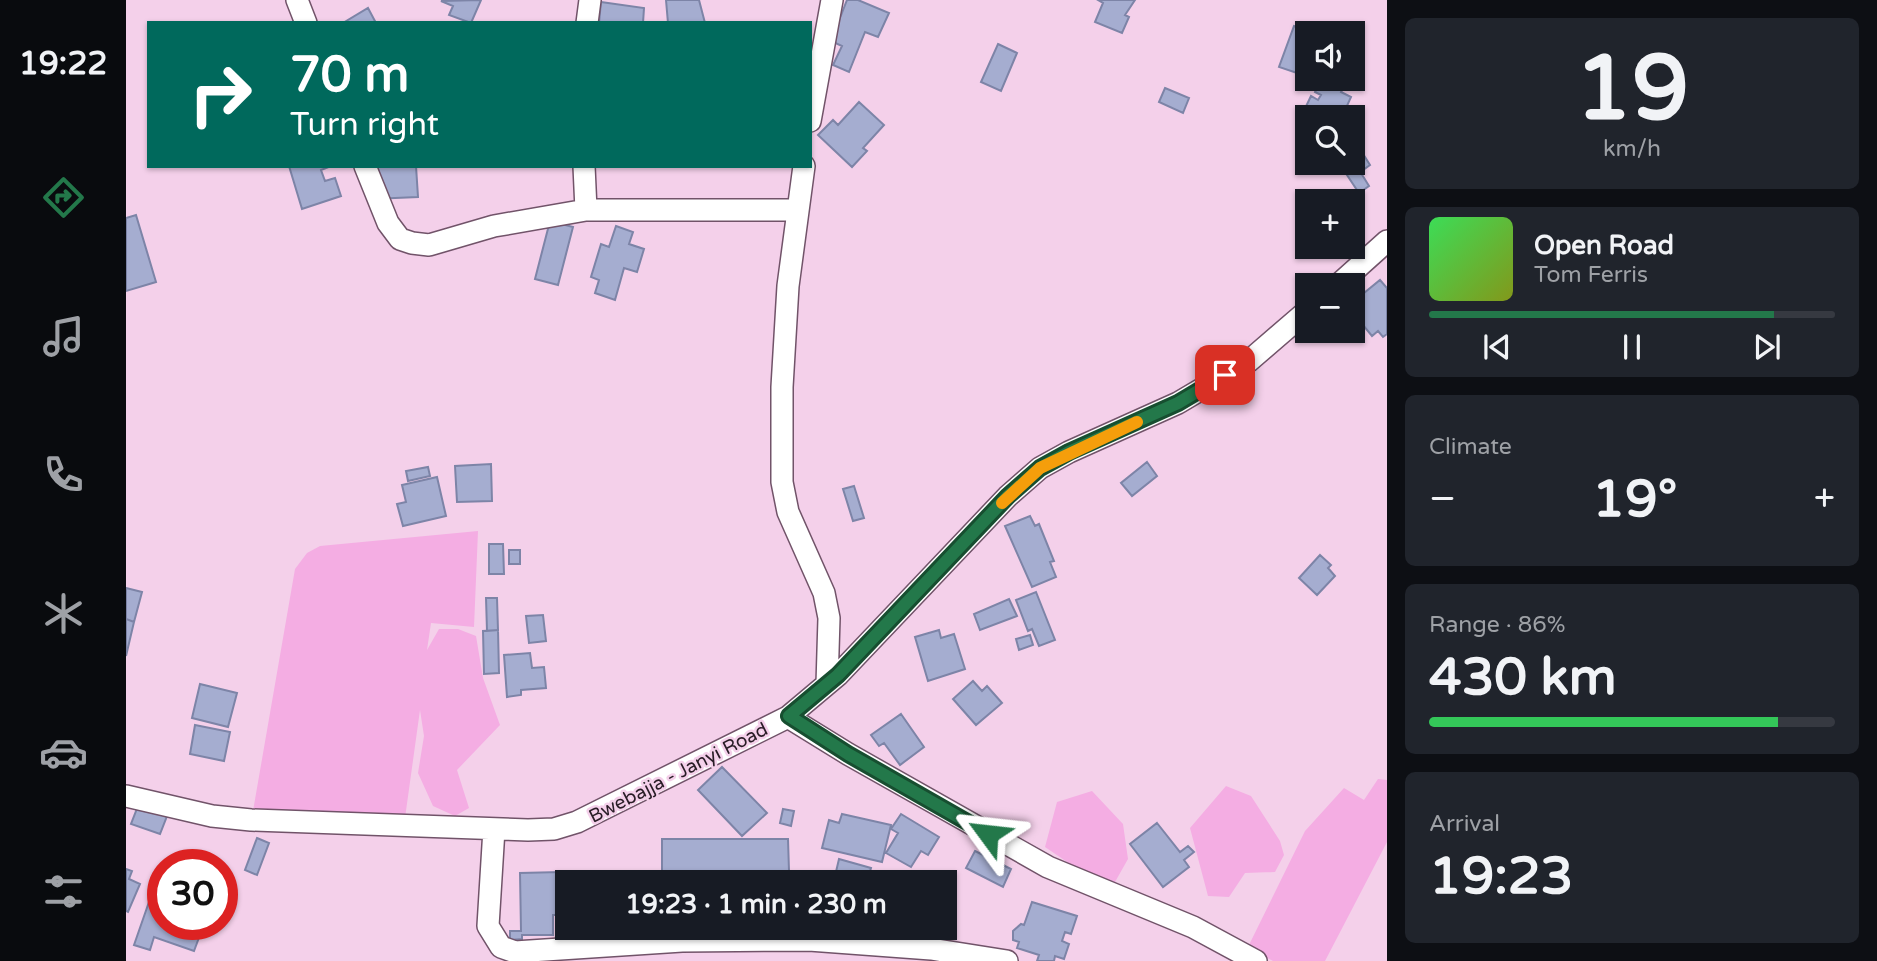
<!DOCTYPE html>
<meta charset="utf-8">
<style>
:root{--surface:#171b24;--page:#20242c;--text:#f1f3f6;--muted:#9ea1a6;--line:#363941;--accent:#23784a}
body{margin:0;font-family:"Varela Round",sans-serif;background:var(--page);color:var(--text);height:100vh;display:flex;flex-direction:column;font-size:26px;white-space:nowrap}
*{box-sizing:border-box;margin:0}
p{font-size:23px;color:var(--muted)}
.icon{flex:none;width:38px;height:38px;fill:none;stroke:currentColor;stroke-width:2;stroke-linecap:round;stroke-linejoin:round}
.map{position:relative;flex:1;overflow:hidden}
.drawer{display:flex;flex-direction:column;gap:18px;padding:18px;background:#0d0f14;width:490px}
.drawer>*{flex:none}
.banner{position:absolute;left:21px;top:21px;width:665px;height:147px;border-radius:0px;box-shadow:0 2px 5px #0004;background:#00695c;color:#fff;overflow:hidden}
.fabs{position:absolute;left:1169px;top:21px;display:grid;gap:14px}
.fabs a{display:grid;place-items:center;width:70px;height:70px;border-radius:0px;background:var(--surface);box-shadow:0 2px 5px #0004;font-size:35px}
.speed{position:absolute;left:21px;top:849px;display:flex;gap:14px;font-size:35px;font-weight:700;text-align:center}
.speed>*{display:grid;place-content:center;width:91px;height:91px;border-radius:50%;background:var(--surface);box-shadow:0 2px 5px #0004;line-height:1}
.speed .limit{border:10px solid #d22;background:#fff;color:#111}
.pin{position:absolute;display:grid;place-items:center;width:60px;height:60px;color:#fff;margin:-30px;border-radius:14px;box-shadow:0 4px 10px #0006}
.me{position:absolute;width:77px;margin:-38px;rotate:300deg;stroke-linejoin:round;filter:drop-shadow(0 0 5px #0008)}
.turn{display:flex;align-items:center;gap:24px;height:147px;padding:0 28px;font-size:32px}
.turn .icon{width:91px;height:91px;stroke-width:2.5}
.turn b{display:block;font-size:49px;line-height:60px}
.big{font-size:52px;font-weight:700;line-height:1.1}
.drawer .tile{flex:1;display:flex;flex-direction:column;justify-content:center;gap:10px;min-width:0;padding:0 24px;border-radius:10px;background:var(--page)}
.drawer .dial{align-items:center;gap:0}
.dial b{font-size:91px;line-height:1}
.song{display:flex;align-items:center;gap:21px}
.cover{width:84px;height:84px;border-radius:10px;background:linear-gradient(135deg,hsl(130 70% 55%),hsl(70 70% 35%))}
.played{height:7px;border-radius:4px;background:linear-gradient(90deg,var(--accent) 85%,var(--line) 85%)}
.keys{display:flex;justify-content:space-around;direction:ltr}
.heat{display:flex;justify-content:space-between;align-items:center;font-size:38px;direction:ltr}
.charge{height:10px;border-radius:5px;background:linear-gradient(90deg,#34c759 86%,var(--line) 0)}
.trip{position:absolute;left:429px;top:870px;width:402px;height:70px;border-radius:0px;background:var(--surface);box-shadow:0 2px 5px #0004;font-weight:700;line-height:70px;text-align:center}
main{display:flex;flex:1;min-height:0}
.dock{display:flex;flex-direction:column;width:126px;justify-content:space-around;align-items:center;background:#090b0e;color:var(--muted)}
.dock .icon{width:49px;height:49px}
.dock .active{color:var(--accent)}
.dock b{font-size:32px;color:var(--text)}
.map>svg:first-child{display:block}
.green{fill:#f4ade3}
.building{fill:#a5add0;stroke:#7d84a7;stroke-width:2}
.lines{fill:none;stroke-linecap:round;stroke-linejoin:round}
.street-casing{stroke:#715369;stroke-width:24}
.street{stroke:#fff;stroke-width:21}
.route-casing{stroke:#174e30;stroke-width:18}
.route{stroke:#23784a;stroke-width:12}
.slow{stroke:#f59e0b;stroke-width:12}
.labels{text-anchor:middle;stroke-width:5;stroke-linejoin:round;paint-order:stroke}
.street-label{font-size:19px;fill:#291c26;stroke:#f4d0ea}
</style>
<main>
<nav class="dock">
<b>19:22</b>
<svg class="icon active" aria-label="directions" viewBox="0 0 24 24"><path d="M12 3l9 9-9 9-9-9zM9 14v-3h6M13 9l2 2-2 2"/></svg>
<svg class="icon" aria-label="music" viewBox="0 0 24 24"><path d="M9 18V5l10-2v13"/><circle cx="6" cy="18" r="3"/><circle cx="16" cy="16" r="3"/></svg>
<svg class="icon" aria-label="phone" viewBox="0 0 24 24"><path d="M5 4h4l2 5-3 2q2 4 5 5l2-3 5 2v4C11 20 4 13 5 4z"/></svg>
<svg class="icon" aria-label="climate" viewBox="0 0 24 24"><path d="M12 3v18M4 7l16 10M4 17L20 7"/></svg>
<svg class="icon" aria-label="car" viewBox="0 0 24 24"><path d="M5 17H2v-5l4-1 3-4h7l3 4 3 1v5h-3M9 17h6M6 11h13"/><circle cx="7" cy="17" r="2"/><circle cx="17" cy="17" r="2"/></svg>
<svg class="icon" aria-label="filters" viewBox="0 0 24 24"><path d="M4 7h16M4 17h16"/><circle cx="9" cy="7" r="2"/><circle cx="15" cy="17" r="2"/></svg>
</nav>
<div class="map">
<svg width="1261" height="961" viewBox="0 0 1261 961">
<rect width="100%" height="100%" fill="#f4d0ea"/>
<!-- green -->
<path class="green" d="M352 531 348 627 305 623 301 650 313 629H332L350 636 357 678 374 725 331 770 343 808 329 816 307 806 292 773 298 736 294 710 279 818 127 811 169 569 181 553 194 546Z
M1252 779 1261 780V842L1199 961H1147L1122 947 1179 831 1218 788 1238 800Z
M1100 786 1125 796 1154 841 1158 855 1149 872 1119 873 1103 897 1082 896 1064 828Z
M966 791 997 824 1002 859 989 882 950 868 919 847 931 802Z"/>
<!-- building -->
<path class="building" d="M355 0 345 23 323 15 327 6 315 1Z
M540 0H573L579 23H542Z
M721 0H732L763 13 752 37 739 32 723 72 707 65 716 46 705 41Z
M972 0H1009L999 15 1003 17 996 33 969 22 977 3Z
M475 2 518 8 517 23H473Z
M242 8 250 23H217Z
M1168 26 1185 32 1181 33V63L1176 61 1171 73 1153 67Z
M872 44 891 53 875 91 855 82Z
M1195 79H1222L1215 92 1225 97 1216 117H1181V121L1175 117 1185 96 1192 100 1195 95 1189 92Z
M1039 88 1063 98 1057 113 1033 102Z
M733 102 758 125 737 148 741 151 726 167 692 135 707 120 712 125Z
M1234 149 1244 165 1237 170 1227 154Z
M1227 160 1243 186 1233 193 1213 163H1227Z
M163 166H205L195 170 199 181 209 178 215 196 176 209Z
M245 166H290L292 197 246 199Z
M10 215 30 282 0 291V218Z
M424 221 447 227 432 285 409 279Z
M490 226 507 232 503 244 518 249 511 272 498 268 489 300 469 293 473 280 465 277 475 244 483 247Z
M1254 280 1261 288V334L1257 337 1252 331 1246 336 1227 313V302Z
M1021 462 1031 476 1006 496 995 483Z
M365 464 366 501 331 502 329 466Z
M302 467 304 476 282 481 280 471Z
M311 477 320 516 277 526 271 504 280 502 276 485Z
M728 486 738 518 727 521 717 489Z
M904 516 909 526 913 524 928 561 924 562 930 577 906 587 879 526Z
M363 544H377L378 574H363Z
M383 550H394V564H383Z
M1194 555 1205 565 1202 568 1209 576 1191 595 1173 578Z
M0 588 16 592 8 622 0 619Z
M910 592 929 640 913 646 906 629 902 631 890 600Z
M360 598H371L372 630 361 631Z
M883 599 891 616 854 630 848 614Z
M417 615 420 641 403 643 400 616Z
M0 619 8 622 0 656Z
M372 630 373 673 358 674 357 631Z
M813 630 815 638 828 634 839 669 802 681 789 637Z
M904 635 907 645 893 650 890 639Z
M404 653 406 668 418 667 420 688 395 690V695L381 697 378 655Z
M847 681 856 691 861 686 876 703 850 725 827 699Z
M74 684 111 693 102 727 66 718Z
M775 714 798 747 774 765 758 743 753 746 745 735Z
M69 725 104 732 98 761 64 754Z
M596 767 641 813 616 836 572 790Z
M12 806 41 816 34 834 5 824Z
M657 809 668 811 665 826 654 823Z
M716 814 765 825 756 862 696 848 703 820 713 823Z
M775 814 813 837 802 855 795 851 785 867 760 853 772 833 765 829Z
M1031 823 1054 852 1062 846 1068 852 1058 860 1063 867 1037 887 1004 844Z
M131 838 143 843 131 875 119 870Z
M536 839H662L663 871H536Z
M849 851 885 869 877 887 840 868Z
M713 859 745 868 741 882 709 876Z
M0 869 6 871 3 879 14 884 2 912 0 911Z
M435 872V886H441V915H427V935H396V939L384 940V931H395L394 873Z
M31 879 37 882V924H78L68 951 28 937 24 950 8 945Z
M906 902 951 916 945 934 939 932 936 941 943 944 938 959 929 956 928 961H911L913 955 891 948 893 942 887 940V931L895 924 898 925Z"/>
<g class="lines">
<defs>
<path id="street" d="M171 0 180 23
M461 23 464 0
M684 121 706 0
M239 166 262 223 274 239 286 243 303 245 368 226 460 210H672
M458 166 460 210
M678 166 662 286 656 387V482L662 512 698 593 703 618 701 684
M1212 285 1261 241
M662 717 722 754 922 867 1067 927 1130 961
M0 796 86 816 125 820 402 830 428 829 451 822 662 717 712 675 882 496 914 468 943 452 1052 403 1123 361 1181 311
M368 829 362 926 375 947 389 952 556 941 683 940 805 949 881 961"/>
</defs>
<!-- street casing -->
<use href="#street" class="street-casing"/>
<!-- street -->
<use href="#street" class="street"/>
</g>
<g class="lines">
<defs>
<path id="route" d="M862 834 722 754 663 716 712 675 882 496 914 468 943 452 1052 403 1099 375"/>
</defs>
<!-- route casing -->
<use href="#route" class="route-casing"/>
<!-- route -->
<use href="#route" class="route"/>
<!-- slow -->
<path class="slow" d="M876 503 914 468 1011 422"/>
</g>
<g class="labels">
<!-- street labels -->
<g class="street-label">
<text transform="translate(552 772) rotate(-27)" y="7">Bwebajja - Janyi Road</text>
</g>
</g>
</svg>
<div class="fabs">
<a><svg class="icon" aria-label="sound" viewBox="0 0 24 24"><path d="M4 9h4l5-4v14l-5-4H4zM17 9q2 3 0 6"/></svg></a>
<a><svg class="icon" aria-label="search" viewBox="0 0 24 24"><circle cx="10" cy="10" r="6"/><path d="M15 15l6 6"/></svg></a>
<a>+</a>
<a>−</a>
</div>
<div class="speed"><div class="limit">30</div></div>
<div class="pin" style="left:1099px;top:375px;background:#d93025"><svg class="icon" aria-label="arrive" viewBox="0 0 24 24"><path d="M6 21V4h12l-3 4 3 4H6"/></svg></div>
<svg class="me" style="left:862px;top:834px" viewBox="-20 -20 40 40"><path d="M0-17L14 15 0 8-14 15z" fill="#23784a" stroke="#fff" stroke-width="4"/></svg>
<div class="trip">19:23 · 1 min · 230 m</div>
<div class="banner">
<div class="turn"><svg class="icon" aria-label="right" viewBox="0 0 24 24"><path d="M7 20v-9h11M14 6l5 5-5 5"/></svg><div><b>70 m</b>Turn right</div></div>
</div>
</div>
<section class="drawer">
<div class="tile dial"><b>19</b><p>km/h</p></div>
<div class="tile">
<div class="song"><i class="cover"></i><div><b>Open Road</b><p>Tom Ferris</p></div></div>
<div class="played"></div>
<div class="keys"><svg class="icon" aria-label="previous" viewBox="0 0 24 24"><path d="M18 5L8 12l10 7zM5 5v14"/></svg><svg class="icon" aria-label="pause" viewBox="0 0 24 24"><path d="M8 5v14M16 5v14"/></svg><svg class="icon" aria-label="next" viewBox="0 0 24 24"><path d="M6 5l10 7-10 7zM19 5v14"/></svg></div>
</div>
<div class="tile"><p>Climate</p>
<div class="heat"><a>−</a><b class="big">19°</b><a>+</a></div>
</div>
<div class="tile"><p>Range · 86%</p><b class="big">430 km</b><div class="charge"></div></div>
<div class="tile"><p>Arrival</p><b class="big">19:23</b></div>
</section>
</main>
